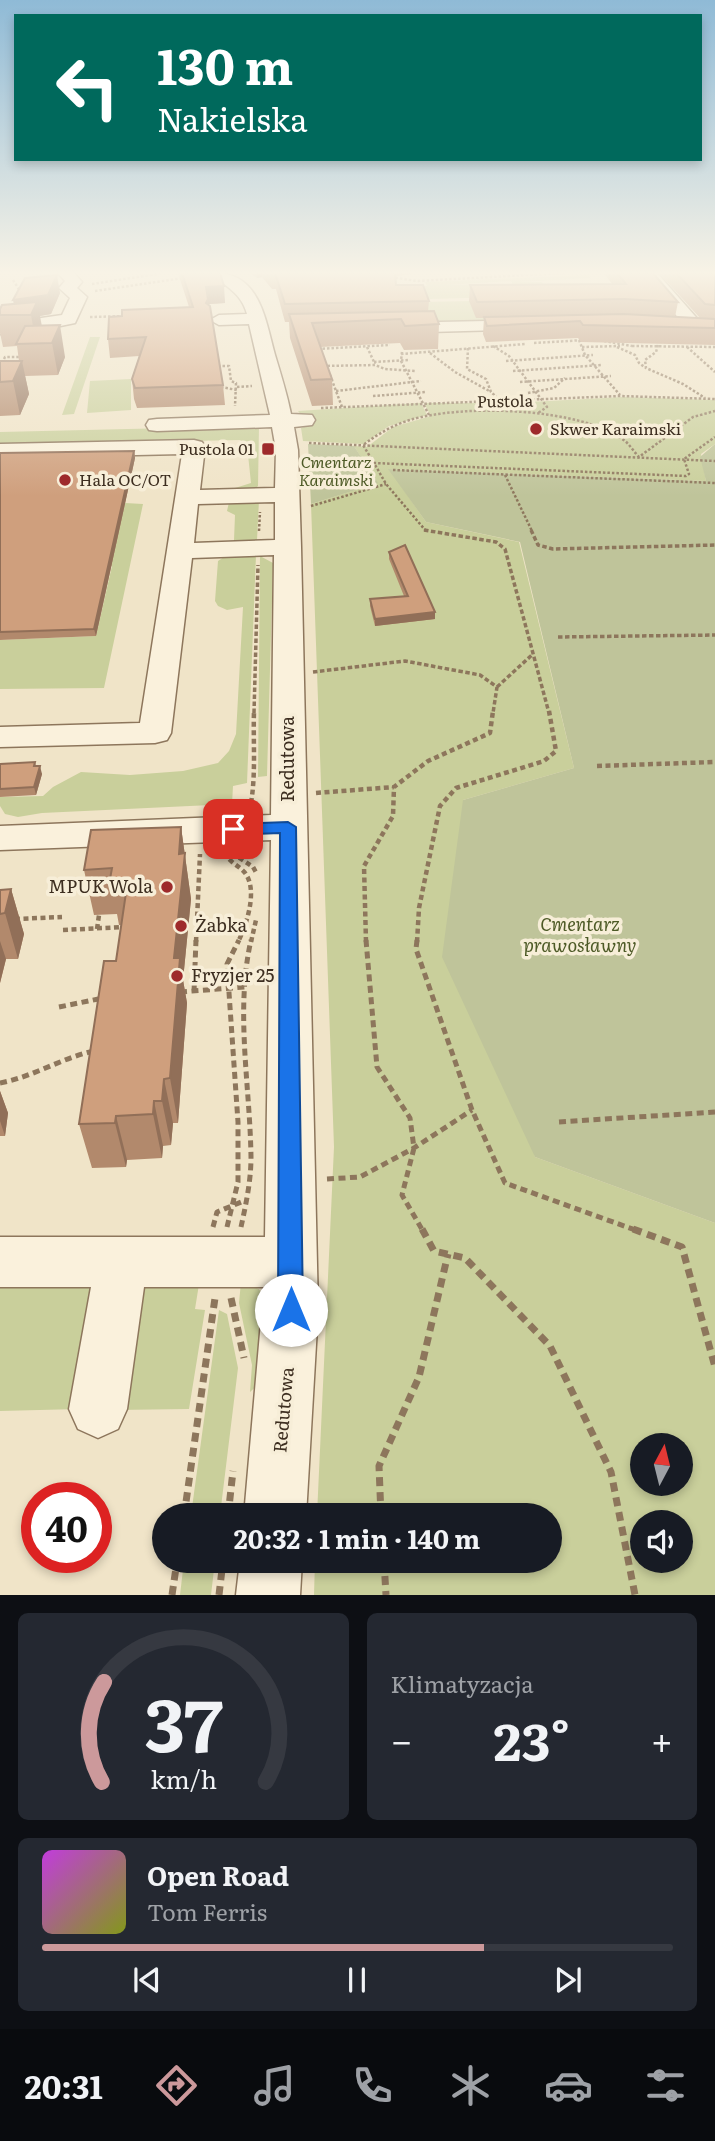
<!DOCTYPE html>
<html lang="pl">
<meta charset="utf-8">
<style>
:root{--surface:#171b24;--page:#242831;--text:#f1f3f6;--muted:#9ea1a6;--line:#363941;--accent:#cc999b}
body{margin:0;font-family:Literata,serif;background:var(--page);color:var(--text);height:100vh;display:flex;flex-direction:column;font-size:26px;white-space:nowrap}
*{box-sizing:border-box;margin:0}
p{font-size:23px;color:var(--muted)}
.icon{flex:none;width:38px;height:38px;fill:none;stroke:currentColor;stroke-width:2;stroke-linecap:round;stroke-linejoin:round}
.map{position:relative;height:1595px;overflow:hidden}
.drawer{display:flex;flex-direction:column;gap:18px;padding:18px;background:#0d0f14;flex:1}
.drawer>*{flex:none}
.hud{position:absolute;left:14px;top:14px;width:688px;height:147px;border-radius:0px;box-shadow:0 4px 10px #0003;background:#00695c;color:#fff;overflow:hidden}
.needle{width:46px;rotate:7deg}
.tools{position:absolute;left:630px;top:1433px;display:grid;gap:14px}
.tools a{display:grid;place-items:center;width:63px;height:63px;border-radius:50%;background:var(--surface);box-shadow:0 4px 10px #0003;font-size:35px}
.speed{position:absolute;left:21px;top:1482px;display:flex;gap:14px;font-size:35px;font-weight:700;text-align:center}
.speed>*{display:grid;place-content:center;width:91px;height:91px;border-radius:50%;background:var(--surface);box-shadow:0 4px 10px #0003;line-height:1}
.speed .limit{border:10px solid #d22;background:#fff;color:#111}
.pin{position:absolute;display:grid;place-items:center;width:60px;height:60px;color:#fff;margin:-30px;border-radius:14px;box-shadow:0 4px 10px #0006}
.me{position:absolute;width:77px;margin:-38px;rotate:0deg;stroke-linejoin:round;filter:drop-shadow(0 0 5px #0008)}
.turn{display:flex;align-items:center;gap:24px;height:147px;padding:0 28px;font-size:32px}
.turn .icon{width:91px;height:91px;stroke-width:2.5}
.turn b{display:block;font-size:49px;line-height:60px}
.big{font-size:52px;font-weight:700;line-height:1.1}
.drawer .card{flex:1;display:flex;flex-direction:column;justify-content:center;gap:10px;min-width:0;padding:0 24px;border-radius:10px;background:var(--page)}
.drawer .dial{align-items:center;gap:0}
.dial svg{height:182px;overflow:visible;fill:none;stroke:var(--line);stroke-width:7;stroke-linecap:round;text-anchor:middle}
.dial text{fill:var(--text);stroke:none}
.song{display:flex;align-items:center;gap:21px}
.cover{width:84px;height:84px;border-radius:10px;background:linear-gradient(135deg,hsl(290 70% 55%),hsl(70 70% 35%))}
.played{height:7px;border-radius:4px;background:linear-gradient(90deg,var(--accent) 70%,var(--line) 70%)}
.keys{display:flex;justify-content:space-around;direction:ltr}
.heat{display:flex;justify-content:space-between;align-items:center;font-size:38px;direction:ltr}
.drawer .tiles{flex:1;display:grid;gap:18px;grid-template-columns:1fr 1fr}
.card:last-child{grid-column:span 2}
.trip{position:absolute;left:152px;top:1503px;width:410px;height:70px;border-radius:35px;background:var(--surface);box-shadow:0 4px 10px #0003;font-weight:700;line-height:70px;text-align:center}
.dock{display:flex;height:112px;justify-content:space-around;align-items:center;background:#090b0e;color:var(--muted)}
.dock .icon{width:49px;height:49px}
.dock .on{color:var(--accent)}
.dock b{font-size:32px;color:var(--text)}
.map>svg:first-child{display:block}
.green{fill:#c9cf9b;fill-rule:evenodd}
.cemetery{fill:#bfc49a}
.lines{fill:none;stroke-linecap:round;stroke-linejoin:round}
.minor-casing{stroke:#8d765c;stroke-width:3}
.path-far4{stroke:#8d765c;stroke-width:2.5;stroke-dasharray:2.5 2;stroke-linecap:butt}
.path-far3{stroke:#8d765c;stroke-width:3.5;stroke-dasharray:4.5 2.5;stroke-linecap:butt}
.path-far2{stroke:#8d765c;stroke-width:4.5;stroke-dasharray:5 3.5;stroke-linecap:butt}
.path-far1{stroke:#8d765c;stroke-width:5;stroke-dasharray:7 4.5;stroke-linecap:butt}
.path{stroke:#8d765c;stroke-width:7;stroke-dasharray:9 6;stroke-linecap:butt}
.minor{fill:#faf1dc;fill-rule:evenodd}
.wall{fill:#b2896c}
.shaded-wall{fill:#916f58}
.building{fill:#cf9f7d;stroke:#916f58;stroke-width:2}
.route{fill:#1a73e8;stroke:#114b97;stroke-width:2}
.poi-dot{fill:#9e2a2b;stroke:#f7eed8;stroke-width:2.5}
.labels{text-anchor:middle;stroke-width:7;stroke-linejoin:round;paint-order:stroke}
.far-street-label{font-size:16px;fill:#3d2e20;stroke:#f7eed8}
.far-poi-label{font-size:16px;fill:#3d2e20;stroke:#f7eed8;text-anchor:start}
.far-park-label{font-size:16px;font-style:italic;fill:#4d5a26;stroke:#f7eed8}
.street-label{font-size:18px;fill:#3d2e20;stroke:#f7eed8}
.poi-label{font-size:18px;fill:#3d2e20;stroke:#f7eed8;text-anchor:start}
.park-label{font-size:18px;font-style:italic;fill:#4d5a26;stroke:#f7eed8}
</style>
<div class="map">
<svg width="715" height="1595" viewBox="0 0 715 1595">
<rect width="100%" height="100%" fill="#f0e4c8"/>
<!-- green -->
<path class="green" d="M588 275 591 278 518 282H542L545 286 514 287 511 281 447 285 500 284 507 297 427 299 422 286H427L425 282Z
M573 299 588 320 429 323 422 302Z
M90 337H100L74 414 62 415Z
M131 379V410L87 413 90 381Z
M623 397 715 400V444L701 454 706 481 389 469 426 522 519 542 574 768 463 800 535 1157 715 1223V1595H314L315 1561H550V1516L317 1515 334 1147 311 504 377 483 354 446 367 447 393 427 431 416 424 403H510ZM642 1446H681V1484H642ZM642 1522H681V1561H642Z
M421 403 427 415 389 426 363 444 303 441 301 428 310 425 298 411Z
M259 426 258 486 254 490 259 500 257 540H234L235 515 227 511 232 489 251 483 247 445 240 440 0 445V432Z
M125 503 143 504 104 688 0 689V640L96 636 112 566 0 569 115 545Z
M227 555H256L247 783 233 786 232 804 42 813 18 817 5 814 0 806V797L43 796 53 787 81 772 130 775 183 771 218 763 229 751 236 734 243 607 227 610 218 606 215 601 218 561Z
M260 556 273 563 267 776 258 777Z
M93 1278 79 1409 0 1411V1286Z
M200 1278 195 1309 205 1310 189 1409 116 1410 138 1292 147 1283Z
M241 1282 259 1289 265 1300 261 1382 250 1392 252 1365 239 1303Z
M219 1310 227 1314 238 1368 220 1515H191Z
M184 1561H215L211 1595H180Z"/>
<!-- cemetery -->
<path class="cemetery" d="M308 444 354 446 378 483 311 504Z
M715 444V1223L535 1157 442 957 463 800 574 768 520 542 426 522 388 469 706 481 700 457Z"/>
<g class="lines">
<defs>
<path id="minor" d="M58 273H74L82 282 77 288 87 297 75 323 36 331 0 334V324L62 315 70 298 59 288 65 281Z
M212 273C260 271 265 319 275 355 281 375 287 394 291 414L312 415 315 420 312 425 294 427 298 450 301 547 318 1310 306 1516H244L264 1287H144L127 1409 118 1429 98 1438 78 1429 69 1409 91 1287H0V1237H265L271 840 0 850V826L271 815 274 555 192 558 171 733 167 740 155 743 0 747V727L140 723 182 454 0 458V444L194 440 202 442 205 447 200 490 275 488 276 450 272 427 157 431 149 430 146 425 149 420 157 419 270 415 249 324 219 325 210 320 219 315 247 314C241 292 226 288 212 273ZM275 502V540L194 543 198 504Z
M641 273H657L702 324 705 328 702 332H690Z
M530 320 536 321 539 325 536 329 393 333 384 328 393 323Z
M240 1561H302L300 1595H236Z"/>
</defs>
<!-- minor casing -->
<use href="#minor" class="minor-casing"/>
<!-- path-far4 -->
<path class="path-far4" d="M391 277 417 281 564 273
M13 280 22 294
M92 284 163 273
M95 291 183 278
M90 317 127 316
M579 340 585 355 620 395
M604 341 632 346
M534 343 585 340
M658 345 656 352 645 360 646 368 683 384 705 398
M493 346 509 356 547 407 538 413
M632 346 715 347
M367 347 375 364
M582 347 620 346
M617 347 635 355 639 363 646 368
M687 347 715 372
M468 348 467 369 486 379 491 392 501 401
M318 349 390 345
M402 352 401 361 429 415
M430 353 455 372 491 392
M401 354 525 344
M506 361 593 355
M374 362 410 360
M218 366H229L231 381 236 383 235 406
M323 366 375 365 385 369 415 371
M0 367 5 357H21
M513 371 602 365
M330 375 342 407
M520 382 611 376
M221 387 237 390
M237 387 252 386
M336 391 421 381
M528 393 554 388 565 378
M373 396 426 392
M321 408 620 396 715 399
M309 443 715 461
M374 463 363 445C378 434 393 425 410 420 461 404 582 407 625 441 630 445 634 452 639 457L693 417 715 411
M393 470 715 483
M505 475 532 531
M311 506 386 484
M259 531 260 512
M426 531 386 484 374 463 686 476 689 474 684 459 715 437"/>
<!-- path-far3 -->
<path class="path-far3" d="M424 530 496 542 505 549 549 713
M531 530 538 545 553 549 715 545
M558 637 715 635
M313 672 405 661 480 675 497 687 493 713
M497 687 533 654
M254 713 258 565"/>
<!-- path-far2 -->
<path class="path-far2" d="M597 766 715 762
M316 793 394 787
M251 803C256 773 253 742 254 711
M225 852C229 864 242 866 247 876 257 894 246 926 238 942
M232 853 253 867 257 874
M15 919 62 917
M97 929 99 915
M63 930 125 927
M196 942 200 854
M251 942 256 920
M366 942 364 866 393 816 394 787 428 761 490 733 493 711
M417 942 419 908 440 806 456 788 544 761 556 751 549 711"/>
<!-- path-far1 -->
<path class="path-far1" d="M366 940 377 1067 410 1118 414 1148 402 1195 423 1231
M417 940 416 949 472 1110 505 1183 638 1231
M180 992 245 987
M194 992 196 940
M59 1007 103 998
M0 1083C33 1077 61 1058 94 1051
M559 1122 715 1112
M327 1179 360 1177 414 1148 472 1110
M213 1227 217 1212 246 1200
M227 1227 238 1182V1122L227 964 239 940
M241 1227C246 1204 251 1181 251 1157 250 1085 235 1011 251 940"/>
<!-- path -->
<path class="path" d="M422 1229 434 1251 465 1258 550 1346 611 1472 635 1595
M633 1229 682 1247 715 1367
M231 1298 244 1358
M184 1516 215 1298
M228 1516 233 1471
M381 1516 379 1466 419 1377 448 1254
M384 1561 386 1595
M172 1595 177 1561
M219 1595 223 1561"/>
<!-- minor -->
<use href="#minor" class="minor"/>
</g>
<!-- wall -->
<path class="wall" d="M178 273H220L225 303 209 304 223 385 225 405 137 408 134 399 132 379 139 356 110 358 108 339 122 316 189 307Z
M250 273H413V274L395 276 396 285 429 301 428 311 439 324 438 349 404 350 400 343 320 347 332 379 333 405 312 406 290 338 289 322H285L276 289H272L262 277 257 278Z
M604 273H653L678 302 675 317 700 318 659 273H715V345L581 342 578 338 486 342 483 334 484 318H476L469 301 470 285 612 284Z
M60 293 51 314 39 316 41 326 65 357 58 375 25 376 29 394 20 415 0 416V361H19L17 346 3 347 0 333V309L14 304Z
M134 451 135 458 96 636 0 640V453Z
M389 552 435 612V619L375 626 370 606V599L404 596 389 559Z
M35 762 36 766 42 774 36 795 0 797V764Z
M181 827 191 899 183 980 187 1003 178 1123H173L171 1145 163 1146 162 1158 127 1160 126 1167 92 1168 79 1124 116 961 121 925H119L117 914 94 915 84 870Z
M11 889 24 934 18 959H6L0 983V890Z
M0 1091 8 1113 5 1136H0Z"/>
<!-- shaded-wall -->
<path class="shaded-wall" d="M257 273H262V277L257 278Z
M394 273H413V274L394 276Z
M57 275 60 293 51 314 40 316 43 332 36 343 31 315H16L13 300Z
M224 286 225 303 209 304 210 317 206 303V287Z
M60 325 65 357 58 375 52 343Z
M22 361 29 394 20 415 13 381Z
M134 451 135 458 96 636 94 629Z
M435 612V619L375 626V619Z
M40 766 42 774 36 795 34 787Z
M181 827 191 899 183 980 187 1003 178 1123 170 1078 174 958Z
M11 889 24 934 18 959 5 913Z
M0 941 6 959 0 983Z
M164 1079 173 1123 171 1145 162 1101Z
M0 1091 8 1113 5 1136 0 1121Z
M154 1101 163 1146 162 1158 153 1114Z
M116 1116 127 1160 126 1167 115 1123Z"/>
<!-- building -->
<path class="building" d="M182 273H220L224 286 206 287 208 299 206 303 210 306 223 385 135 388 132 379 146 337 108 339 109 317 122 316V310L193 307Z
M275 273H395L396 285H423L429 301 285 304Z
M617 273H653L678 302 624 299 477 302 470 285 626 284Z
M676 273H715V305L705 304Z
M57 275 48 295 13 300 25 278Z
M37 302 31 315H0V309L2 305Z
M434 311 439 324 405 326 401 319 312 323 332 379 311 380 289 314Z
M624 314 715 319V328L583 325 580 321 487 326 484 317Z
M60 325 52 343 16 344 25 326Z
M0 361H22L13 381 0 382Z
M134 451 94 629 0 632V453Z
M405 545 435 612 375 619 370 599 408 596 389 552Z
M35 762 34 766H40L34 787 0 789V764Z
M181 827 179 854 185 853 174 958H180L170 1078 164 1079 162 1101H154L153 1114 116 1116 115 1123 79 1124 104 961H116L128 879H110L112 868 84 870 91 830Z
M11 889 5 913 0 914V890Z"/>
<!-- sky -->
<linearGradient id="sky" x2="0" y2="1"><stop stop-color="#8fbad6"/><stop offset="0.55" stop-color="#f8f3e6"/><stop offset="1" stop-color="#f8f3e6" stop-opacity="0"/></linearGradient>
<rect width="715" height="496" fill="url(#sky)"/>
<!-- route -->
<path class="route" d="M288 822 296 827 303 1310 299 1318 291 1322 282 1318 278 1310 280 833 233 835 225 829 233 824Z"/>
<!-- markers -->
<g class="poi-dot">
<circle cx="536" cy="429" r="7"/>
<rect x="261" y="442" width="14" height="14" rx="3.5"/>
<circle cx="65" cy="480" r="7"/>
<circle cx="167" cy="887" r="7"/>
<circle cx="181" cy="926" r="7"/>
<circle cx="177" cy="976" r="7"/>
</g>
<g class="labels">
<!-- far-street labels -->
<g class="far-street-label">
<text transform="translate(505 401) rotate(-1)" y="6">Pustola</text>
</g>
<!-- far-poi labels -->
<g class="far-poi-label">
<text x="550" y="435">Skwer Karaimski</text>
<text x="254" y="455" text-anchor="end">Pustola 01</text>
<text x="79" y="486">Hala OC/OT</text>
</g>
<!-- far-park labels -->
<g class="far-park-label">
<text x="336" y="468">Cmentarz<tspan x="336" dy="18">Karaimski</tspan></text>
</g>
<!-- street labels -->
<g class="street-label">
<text transform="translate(288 759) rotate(-90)" y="6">Redutowa</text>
<text transform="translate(284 1410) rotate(-85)" y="6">Redutowa</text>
</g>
<!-- poi labels -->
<g class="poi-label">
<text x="153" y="893" text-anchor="end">MPUK Wola</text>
<text x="195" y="932">Żabka</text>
<text x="191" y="982">Fryzjer 25</text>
</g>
<!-- park labels -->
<g class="park-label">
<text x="580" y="931">Cmentarz<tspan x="580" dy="21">prawosławny</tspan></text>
</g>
</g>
</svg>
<div class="tools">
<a><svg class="needle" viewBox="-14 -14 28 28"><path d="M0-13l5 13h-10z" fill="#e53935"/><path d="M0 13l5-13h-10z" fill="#9ea1a6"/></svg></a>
<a><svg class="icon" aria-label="sound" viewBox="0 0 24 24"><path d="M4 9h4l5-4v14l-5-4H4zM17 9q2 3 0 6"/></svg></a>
</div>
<div class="speed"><div class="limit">40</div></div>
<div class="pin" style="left:233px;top:829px;background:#d93025"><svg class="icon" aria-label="arrive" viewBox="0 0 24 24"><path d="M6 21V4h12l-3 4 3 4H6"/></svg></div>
<svg class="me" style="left:291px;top:1310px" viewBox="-20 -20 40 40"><circle r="19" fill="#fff"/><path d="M0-13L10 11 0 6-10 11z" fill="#1a73e8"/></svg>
<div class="trip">20:32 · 1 min · 140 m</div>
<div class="hud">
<div class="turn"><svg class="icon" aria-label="left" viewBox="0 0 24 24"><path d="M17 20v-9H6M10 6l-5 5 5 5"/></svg><div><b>130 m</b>Nakielska</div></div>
</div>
</div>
<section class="drawer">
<div class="tiles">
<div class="card dial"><svg viewBox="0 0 100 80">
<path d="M14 69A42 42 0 1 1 86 69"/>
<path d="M14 69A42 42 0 0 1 15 25" stroke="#cc999b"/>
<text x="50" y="56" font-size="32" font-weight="700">37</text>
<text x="50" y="72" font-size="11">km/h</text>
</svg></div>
<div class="card"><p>Klimatyzacja</p>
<div class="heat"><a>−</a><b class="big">23°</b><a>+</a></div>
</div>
<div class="card">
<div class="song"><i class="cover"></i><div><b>Open Road</b><p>Tom Ferris</p></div></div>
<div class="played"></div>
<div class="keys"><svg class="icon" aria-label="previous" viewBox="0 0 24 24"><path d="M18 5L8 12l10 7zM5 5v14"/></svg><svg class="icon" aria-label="pause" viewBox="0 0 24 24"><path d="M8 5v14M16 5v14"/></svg><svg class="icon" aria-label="next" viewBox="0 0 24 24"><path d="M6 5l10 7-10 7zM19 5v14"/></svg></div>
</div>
</div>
</section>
<nav class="dock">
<b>20:31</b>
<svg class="icon on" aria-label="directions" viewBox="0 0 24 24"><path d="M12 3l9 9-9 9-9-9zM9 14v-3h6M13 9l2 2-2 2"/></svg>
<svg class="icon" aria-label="music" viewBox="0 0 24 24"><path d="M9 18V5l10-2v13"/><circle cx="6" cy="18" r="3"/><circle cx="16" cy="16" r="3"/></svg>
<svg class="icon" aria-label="phone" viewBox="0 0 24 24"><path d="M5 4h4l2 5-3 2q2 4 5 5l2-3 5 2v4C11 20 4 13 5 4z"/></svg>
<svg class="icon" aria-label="climate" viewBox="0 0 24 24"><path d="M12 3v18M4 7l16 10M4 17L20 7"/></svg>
<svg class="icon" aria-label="car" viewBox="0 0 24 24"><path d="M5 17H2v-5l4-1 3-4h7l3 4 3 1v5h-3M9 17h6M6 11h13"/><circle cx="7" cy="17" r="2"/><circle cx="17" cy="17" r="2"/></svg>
<svg class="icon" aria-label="filters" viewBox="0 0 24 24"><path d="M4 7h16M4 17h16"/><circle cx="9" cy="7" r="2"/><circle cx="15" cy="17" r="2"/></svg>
</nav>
